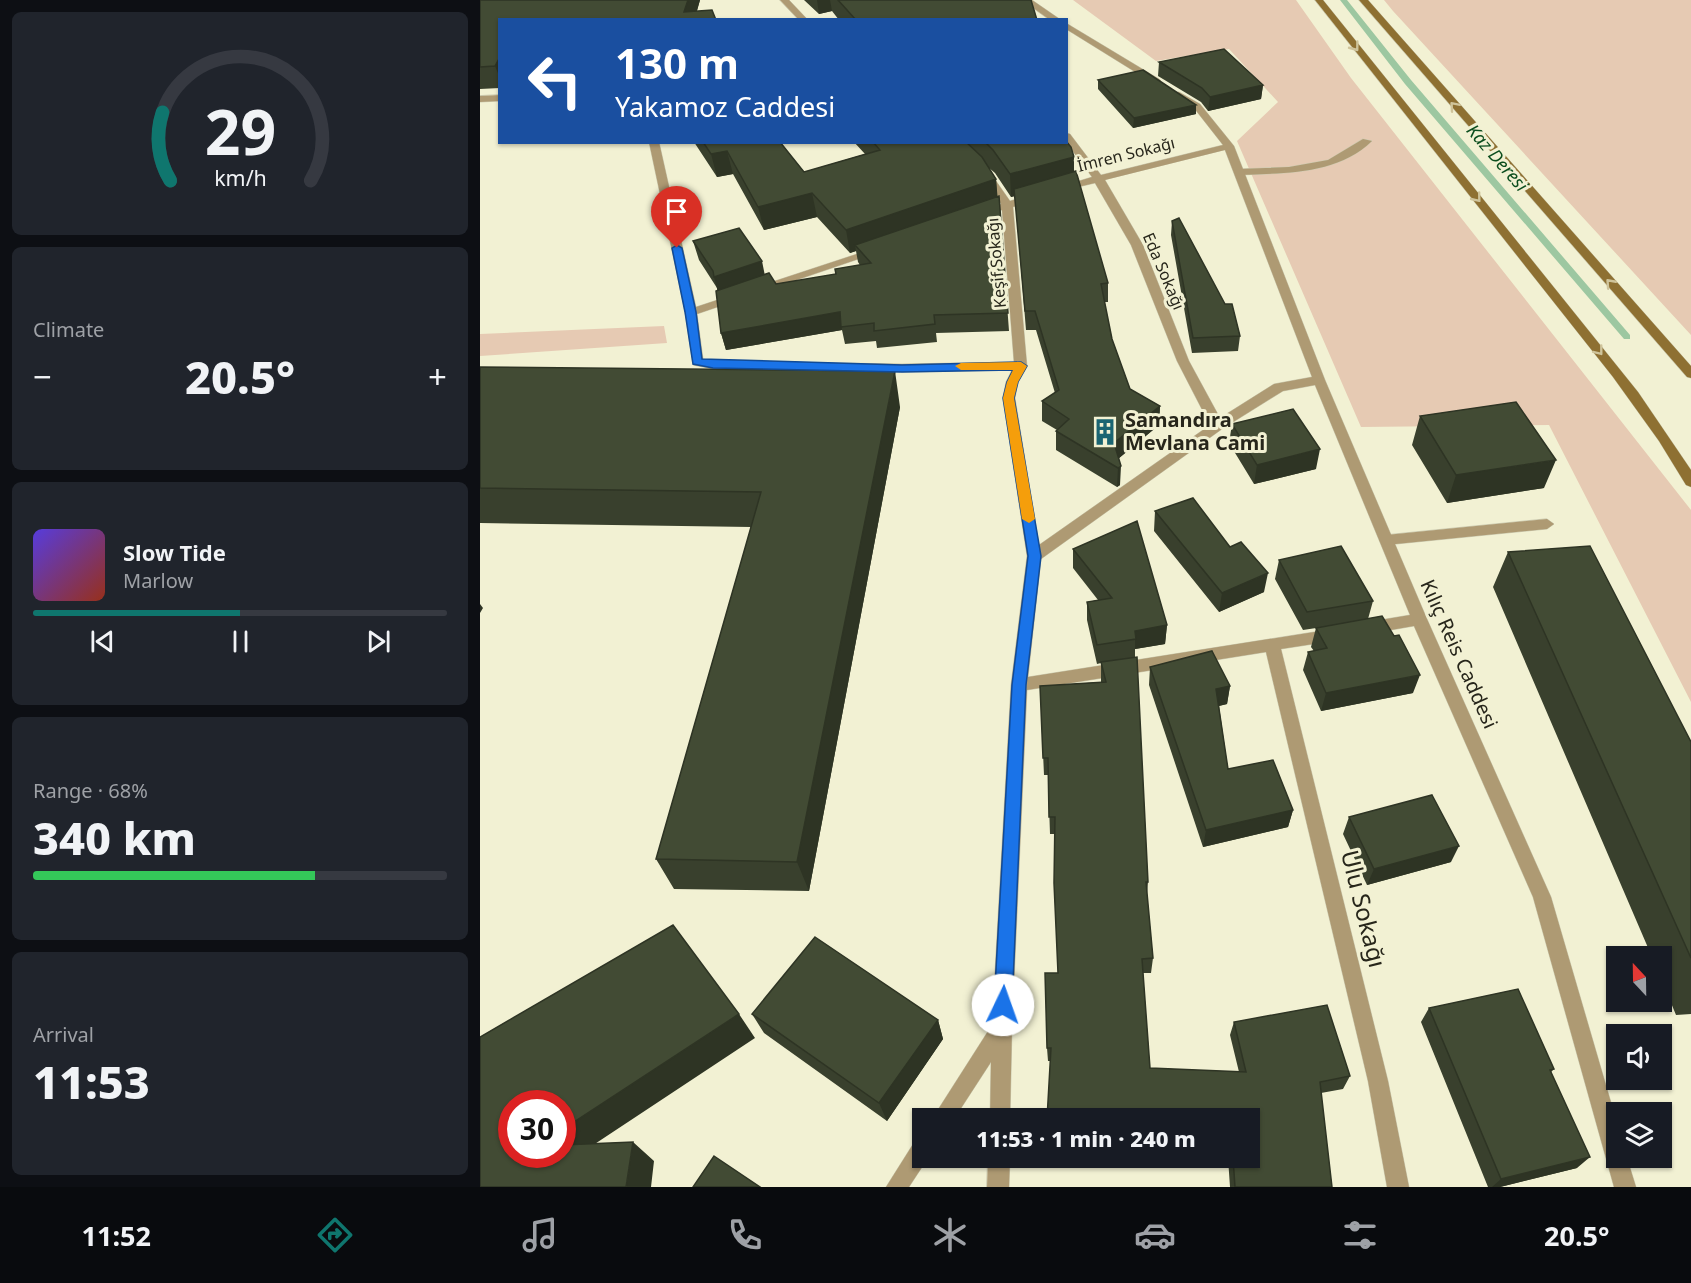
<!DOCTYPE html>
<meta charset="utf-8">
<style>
:root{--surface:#171b24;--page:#20242c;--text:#f1f3f6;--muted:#9ea1a6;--line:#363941;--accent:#0f766e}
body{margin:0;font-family:"Noto Sans",sans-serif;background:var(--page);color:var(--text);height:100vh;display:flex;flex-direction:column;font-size:22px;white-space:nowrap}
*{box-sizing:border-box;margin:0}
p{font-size:20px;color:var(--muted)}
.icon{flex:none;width:33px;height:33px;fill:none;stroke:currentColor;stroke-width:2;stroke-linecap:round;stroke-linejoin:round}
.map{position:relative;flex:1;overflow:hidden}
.drawer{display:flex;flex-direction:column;gap:12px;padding:12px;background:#0d0f14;width:480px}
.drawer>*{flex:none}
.hud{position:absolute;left:18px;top:18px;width:570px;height:126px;border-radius:0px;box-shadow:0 2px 4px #0004;background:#1a4fa0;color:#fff;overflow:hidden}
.needle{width:39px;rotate:338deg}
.buttons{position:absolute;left:1126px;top:946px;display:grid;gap:12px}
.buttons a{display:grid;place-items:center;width:66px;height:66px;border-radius:0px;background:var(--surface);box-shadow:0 2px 4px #0004;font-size:30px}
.speed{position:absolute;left:18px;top:1090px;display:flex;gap:12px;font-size:30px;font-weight:700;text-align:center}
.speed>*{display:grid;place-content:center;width:78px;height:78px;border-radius:50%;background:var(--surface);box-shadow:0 2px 4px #0004;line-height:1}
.speed .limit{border:9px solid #d22;background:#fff;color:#111}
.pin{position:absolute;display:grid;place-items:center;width:51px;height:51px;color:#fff;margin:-62px -26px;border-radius:50% 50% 50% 0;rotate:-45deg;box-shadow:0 0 6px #0007}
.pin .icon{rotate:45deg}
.me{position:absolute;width:66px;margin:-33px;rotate:3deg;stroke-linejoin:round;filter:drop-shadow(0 0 4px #0008)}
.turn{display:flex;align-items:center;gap:21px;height:126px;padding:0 18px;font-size:27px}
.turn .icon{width:78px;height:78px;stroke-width:2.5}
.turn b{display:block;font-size:42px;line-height:51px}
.big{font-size:45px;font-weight:800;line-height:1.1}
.drawer .widget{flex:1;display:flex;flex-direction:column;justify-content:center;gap:9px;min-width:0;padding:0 21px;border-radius:9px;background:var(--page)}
.drawer .dial{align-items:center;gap:0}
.dial svg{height:156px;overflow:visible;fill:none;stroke:var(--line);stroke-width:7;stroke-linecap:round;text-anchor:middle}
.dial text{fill:var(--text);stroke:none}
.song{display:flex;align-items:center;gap:18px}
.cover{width:72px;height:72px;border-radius:9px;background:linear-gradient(135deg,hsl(250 70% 55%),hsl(10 70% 35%))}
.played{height:6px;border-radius:3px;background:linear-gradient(90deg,var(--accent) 50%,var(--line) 50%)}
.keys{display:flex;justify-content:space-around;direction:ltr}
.heat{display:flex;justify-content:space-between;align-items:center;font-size:33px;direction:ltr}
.charge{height:9px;border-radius:4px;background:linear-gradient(90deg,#34c759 68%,var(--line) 0)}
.trip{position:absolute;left:432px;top:1108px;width:348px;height:60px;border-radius:0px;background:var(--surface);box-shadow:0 2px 4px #0004;font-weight:800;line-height:60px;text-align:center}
.menu{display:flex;height:96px;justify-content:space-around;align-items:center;background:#090b0e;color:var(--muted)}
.menu .icon{width:42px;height:42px}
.menu .on{color:var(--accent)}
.menu b{font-size:27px;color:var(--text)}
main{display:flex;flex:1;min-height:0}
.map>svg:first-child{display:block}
.green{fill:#e6cab3}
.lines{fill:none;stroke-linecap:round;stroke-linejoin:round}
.stream{fill:#9dc7a1;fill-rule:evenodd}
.lane-casing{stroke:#cdccb2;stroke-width:1}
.street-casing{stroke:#cdccb2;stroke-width:1}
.secondary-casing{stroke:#cdccb2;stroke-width:1}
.lane{fill:#ae9a73;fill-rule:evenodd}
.street{fill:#ae9a73;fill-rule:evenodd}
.secondary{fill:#8e7032;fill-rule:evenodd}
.wall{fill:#39402d}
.shaded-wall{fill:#2e3424}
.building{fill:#424b34;stroke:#2e3424;stroke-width:1.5}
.oneway{stroke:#cfc49b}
.route{fill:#1a73e8;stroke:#114b97;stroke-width:1.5}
.slow{fill:#f59e0b}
.labels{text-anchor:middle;stroke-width:6;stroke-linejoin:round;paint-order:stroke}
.far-street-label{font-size:16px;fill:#27261b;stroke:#f2f1d3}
.far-water-label{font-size:18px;font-style:italic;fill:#0c4e1e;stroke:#f2f1d3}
.poi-label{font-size:20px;font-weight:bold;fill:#27261b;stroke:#f2f1d3;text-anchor:start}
.street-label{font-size:20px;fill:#27261b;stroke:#f2f1d3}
.near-street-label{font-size:24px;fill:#27261b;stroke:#f2f1d3}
</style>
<main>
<section class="drawer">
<div class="widget dial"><svg viewBox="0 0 100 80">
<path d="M14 69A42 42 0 1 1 86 69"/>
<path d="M14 69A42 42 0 0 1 10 34" stroke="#0f766e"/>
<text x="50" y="56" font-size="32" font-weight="700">29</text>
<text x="50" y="72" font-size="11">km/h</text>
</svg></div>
<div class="widget"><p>Climate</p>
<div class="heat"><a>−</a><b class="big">20.5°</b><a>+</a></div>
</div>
<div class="widget">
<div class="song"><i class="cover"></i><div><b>Slow Tide</b><p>Marlow</p></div></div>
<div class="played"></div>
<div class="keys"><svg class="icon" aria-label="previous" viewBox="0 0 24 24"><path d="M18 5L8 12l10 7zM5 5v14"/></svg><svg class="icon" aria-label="pause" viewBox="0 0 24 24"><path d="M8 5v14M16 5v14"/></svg><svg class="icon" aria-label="next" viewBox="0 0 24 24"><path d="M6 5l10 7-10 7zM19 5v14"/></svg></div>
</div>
<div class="widget"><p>Range · 68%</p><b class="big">340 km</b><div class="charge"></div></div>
<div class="widget"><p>Arrival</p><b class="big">11:53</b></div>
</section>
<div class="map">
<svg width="1211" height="1187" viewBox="0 0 1211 1187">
<rect width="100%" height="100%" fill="#f2f1d3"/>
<!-- green -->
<path class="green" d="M593 0H816L871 78 1211 510V702L1069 425 881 427 757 141 798 102 749 49 676 61Z
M904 0H1211V335L913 11Z
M184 326 187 343 0 356V334Z"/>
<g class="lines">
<!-- stream -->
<path class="stream" d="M860 0H867L931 80 1150 335V339H1144L925 84Z"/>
<defs>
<path id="lane" d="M883 139 892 141C857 175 804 173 759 175L754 172 759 169 809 167 848 160Z
M1067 519 1074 524 1067 529 906 545 899 540 906 535Z"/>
<path id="street" d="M300 0H309L328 20H319Z
M542 0H552L581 20H570Z
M586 23 679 79 681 81 673 83 586 29Z
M699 92 720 104 754 146 845 380 947 619 1071 897 1137 1123V1158H1147L1156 1187H1134L1053 897 934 626 888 634 883 632 880 628 883 624 888 622 930 615 835 385 803 391 742 429 561 559 548 677 853 629 858 631 861 635 858 639 853 641 801 649 908 1081 929 1187H907L888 1081 786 652 547 690 532 1027 530 1119H510L511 1062 474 1119H452L512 1025 531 685 547 556 523 398 526 382 532 370 422 372 233 369 213 365 205 312 169 142H179L216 307 392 249 396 248 402 251 217 314 223 359 233 361 422 364 534 362 522 210 501 217 496 214 521 204 500 173 509 171 530 201 555 193 559 194V198L533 207 547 366 538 382 535 398 559 545 730 425 697 361 651 245 615 183 581 191 576 188 612 177 586 142V133L590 134 621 175 743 145 714 108 696 97V93ZM745 150 832 377 794 384 740 418 709 361 663 245 625 180Z
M20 95V101L0 102V96Z
M442 1137V1158H448L429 1187H406L435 1141Z
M508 1158H530L529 1187H507Z"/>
<path id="secondary" d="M835 0H843L1158 392 1211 470V487L1206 485 1179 441 1133 377Z
M879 0H888L1211 366V378L1207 377Z"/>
</defs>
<!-- lane casing -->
<use href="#lane" class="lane-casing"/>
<!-- street casing -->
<use href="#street" class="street-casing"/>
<!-- secondary casing -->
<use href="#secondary" class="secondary-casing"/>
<!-- lane -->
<use href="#lane" class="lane"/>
<!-- street -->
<use href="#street" class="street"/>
<!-- secondary -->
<use href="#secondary" class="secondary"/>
</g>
<!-- wall -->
<path class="wall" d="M0 0H220L217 11 20 20V88L0 89Z
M324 0H551L557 20H359L352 11 339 14Z
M679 62 783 85 781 99 728 111 721 102 678 76Z
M618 80 716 105V114L653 128 618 89Z
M214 142H300L324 172 385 154 374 142H586L594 172 628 283V302H624L632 339 650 389 680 406 679 425 638 459 640 485 637 487 576 450V431L577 430 562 421V401L575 393 556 330H546L535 196 531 197 515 173 508 167 516 179 517 197 519 196 529 331 456 333 457 342 397 348 396 341 365 344 362 330 246 350 241 333 237 288 219 260 213 241 285 275 296 284 356 274 380 265 378 262 376 251 370 253 337 217 284 230 253 174 237 177Z
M692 221 760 336 758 351 712 353 691 235Z
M0 367 420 407 329 891 194 889 176 859 271 527 0 523Z
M940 416 1064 488 967 503 932 445Z
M752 424 836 469 774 484 749 443Z
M675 511 784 592 739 612 674 531Z
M593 549 687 625 685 644 655 649V657L668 882 667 894 673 958 671 973H663L670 1068 759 1072 750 1035 754 1022 870 1076 863 1089 841 1093 852 1187H750L748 1158H770V1119L570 1061H568L567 1048 578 973 575 834H570L568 775H564L560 686 621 682V663L617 664 607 620V602L618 600 593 568Z
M1028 552 1211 742V1014L1196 1015 1182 981V957H1172L1013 587Z
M799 560 893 601 888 619 933 693 841 711 823 670 828 652 834 651 831 647 836 628 856 625 823 630 795 579Z
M670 667 750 686 747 704 739 706 748 769 813 810 808 827 723 847 669 685Z
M869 817 971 862 887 885 863 834Z
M949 1008 1074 1069 1071 1072 1097 1168 1020 1187H1008L941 1022Z
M272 1014 458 1020 463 1039 407 1121 284 1033Z"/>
<!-- shaded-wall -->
<path class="shaded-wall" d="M208 0H220L214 20 204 12Z
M337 0H350L352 11 339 14Z
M20 57V78L15 66Z
M783 85 781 99 728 111 730 97Z
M716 105V114L653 128 654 118Z
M247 151 253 174 237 177 231 154Z
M594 157V180L531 197 530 174Z
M516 179 518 202 375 245 376 251 370 253 366 230Z
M332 193 337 217 284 230 278 207Z
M282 261 286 281 239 296 234 277Z
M360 312 362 330 246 350 241 333Z
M415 371 420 407 329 891 317 862Z
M680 406 679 425 633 463 634 443Z
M840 449 836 469 774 484 777 465Z
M1076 460 1064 488 967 503 976 475Z
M641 466 640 485 637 487 638 468Z
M788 573 784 592 739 612 742 593Z
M0 604 3 608 0 613Z
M687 625 685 644 655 649V631Z
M940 675 933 693 841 711 846 693Z
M750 686 747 704 734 707 736 689Z
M813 810 808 827 723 847 726 830Z
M979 846 971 862 887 885 894 869Z
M259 1014 275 1038 83 1165 82 1130Z
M458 1020 463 1039 407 1121 399 1103Z
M153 1142 174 1161 171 1187H146Z
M1110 1157 1097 1168 1020 1187H1012L1021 1179Z"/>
<!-- building -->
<path class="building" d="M0 0H208L204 12 232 10 236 20H20V57L15 66 0 67Z
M358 0H551L557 20H376Z
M744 49 783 85 730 97 722 88 679 62Z
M663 70 716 105 654 118 618 80Z
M586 141 591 147 594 157 530 174 513 150 505 142H586Z
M223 142H300L324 172 400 150 393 142H486L502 157 516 179 366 230 332 193 278 207 247 151 231 154Z
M596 171 628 283 621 284 632 339 650 389 680 406 634 443 641 466 638 468 576 431 589 419 562 401 579 390 555 311H545L534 189Z
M519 196 528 313 454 315 455 324 394 331V323L361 327 360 312 241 333 236 291 289 273 296 284 356 274 355 269 391 263 375 245Z
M699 218 745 304H752L760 336 713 338 692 221Z
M259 228 282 261 234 277 233 271 213 241Z
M0 367 415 371 317 862 176 859 281 492 0 488Z
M1036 402 1076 460 976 475 940 416Z
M813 409 840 449 777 465 752 424Z
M713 498 750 547 761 542 788 573 742 593 675 511Z
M657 521 687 625 655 631 656 639 617 645 607 602 632 598 593 549Z
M861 546 893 601 827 612 799 560Z
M1110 546 1211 742V958L1028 552Z
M902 616 914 636 919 635 940 675 846 693 828 652 847 648 836 628Z
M732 651 750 686 736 689 748 769 793 760 813 810 726 830 670 667Z
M657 657 668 882H666L673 958 662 959 670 1068 766 1072 754 1022 847 1005 870 1076 840 1082 852 1187H755L753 1158H770V1119H567L571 1048H567L565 973H578L574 883 575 817H569L568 758H563L560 686 626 682 621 662Z
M952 795 979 846 894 869 869 817Z
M193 925 259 1014 82 1130V1104H32V1155H82V1145L153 1142 146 1187H0V1037Z
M335 937 458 1020 399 1103 272 1014Z
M1038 989 1074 1069 1070 1070 1110 1157 1021 1179 949 1008Z
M234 1156 280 1187H213Z"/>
<!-- one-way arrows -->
<defs><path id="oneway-chevron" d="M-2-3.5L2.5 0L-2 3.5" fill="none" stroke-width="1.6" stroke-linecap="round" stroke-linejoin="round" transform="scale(1.5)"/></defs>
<g class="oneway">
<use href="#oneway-chevron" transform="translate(875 47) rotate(53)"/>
<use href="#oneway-chevron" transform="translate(974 106) rotate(-131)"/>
<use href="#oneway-chevron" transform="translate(997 198) rotate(51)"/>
<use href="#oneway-chevron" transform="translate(1130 283) rotate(-132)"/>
<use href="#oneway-chevron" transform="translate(1119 351) rotate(52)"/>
</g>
<!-- route -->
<path class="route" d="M197 245 202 248 216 312 222 359 422 365 541 362 547 366 538 382 534 398 561 556 546 685 532 1005 529 1011 523 1013 517 1011 514 1005 532 685 548 556 523 398 527 382 533 370 422 372 233 368 213 364 205 312 192 248Z"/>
<!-- slow -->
<path class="slow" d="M541 362 547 366 538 382 534 398 555 519 549 523 542 519 523 398 527 382 533 370H481L475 366 481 363Z"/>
<!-- icons -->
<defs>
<symbol id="building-bare" viewBox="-9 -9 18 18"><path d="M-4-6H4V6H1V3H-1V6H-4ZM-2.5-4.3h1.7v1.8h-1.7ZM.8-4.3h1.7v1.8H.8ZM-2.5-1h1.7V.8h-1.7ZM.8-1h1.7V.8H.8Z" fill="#1b6572" stroke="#f2f1d3" stroke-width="2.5" paint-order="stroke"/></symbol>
</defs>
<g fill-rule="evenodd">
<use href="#building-bare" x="606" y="413" width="38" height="38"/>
</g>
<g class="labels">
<!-- far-street labels -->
<g class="far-street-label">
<text transform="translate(646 154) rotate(-14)" y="6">İmren Sokağı</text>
<text transform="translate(516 263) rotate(-95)" y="6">Keşif Sokağı</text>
<text transform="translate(684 271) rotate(67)" y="6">Eda Sokağı</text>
</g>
<!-- far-water labels -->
<g class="far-water-label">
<text transform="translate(1017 158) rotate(49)" y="6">Kaz Deresi</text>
</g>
<!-- poi labels -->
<g class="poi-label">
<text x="645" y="427">Samandıra<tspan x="645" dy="23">Mevlana Cami</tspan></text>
</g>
<!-- street labels -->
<g class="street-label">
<text transform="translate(979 654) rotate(66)" y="7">Kılıç Reis Caddesi</text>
</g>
<!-- near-street labels -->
<g class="near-street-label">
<text transform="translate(883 909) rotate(76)" y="8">Ulu Sokağı</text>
</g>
</g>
</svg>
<div class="buttons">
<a><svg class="needle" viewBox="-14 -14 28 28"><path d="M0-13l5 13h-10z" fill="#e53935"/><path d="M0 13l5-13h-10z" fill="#9ea1a6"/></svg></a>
<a><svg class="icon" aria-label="sound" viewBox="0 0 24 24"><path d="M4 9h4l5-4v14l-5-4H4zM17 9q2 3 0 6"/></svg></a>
<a><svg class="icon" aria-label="layers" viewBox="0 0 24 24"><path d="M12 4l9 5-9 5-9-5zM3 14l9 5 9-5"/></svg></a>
</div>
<div class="speed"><div class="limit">30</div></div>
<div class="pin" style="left:197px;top:248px;background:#d93025"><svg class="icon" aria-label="arrive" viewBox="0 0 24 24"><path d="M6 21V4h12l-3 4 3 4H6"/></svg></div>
<svg class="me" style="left:523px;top:1005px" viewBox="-20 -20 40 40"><circle r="19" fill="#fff"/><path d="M0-13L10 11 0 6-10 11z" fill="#1a73e8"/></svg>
<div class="trip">11:53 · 1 min · 240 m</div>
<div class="hud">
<div class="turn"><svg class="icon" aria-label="left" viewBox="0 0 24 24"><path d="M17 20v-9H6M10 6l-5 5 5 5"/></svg><div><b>130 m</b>Yakamoz Caddesi</div></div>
</div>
</div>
</main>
<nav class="menu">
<b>11:52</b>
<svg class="icon on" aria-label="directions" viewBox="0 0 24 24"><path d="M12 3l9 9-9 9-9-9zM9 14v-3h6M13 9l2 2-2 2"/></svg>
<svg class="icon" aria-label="music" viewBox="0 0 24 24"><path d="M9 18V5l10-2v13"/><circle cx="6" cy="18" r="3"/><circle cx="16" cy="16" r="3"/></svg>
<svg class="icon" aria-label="phone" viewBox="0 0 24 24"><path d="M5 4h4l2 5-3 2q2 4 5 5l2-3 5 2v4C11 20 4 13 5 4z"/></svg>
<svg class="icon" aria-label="climate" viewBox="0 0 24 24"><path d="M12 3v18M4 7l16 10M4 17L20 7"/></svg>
<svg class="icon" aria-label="car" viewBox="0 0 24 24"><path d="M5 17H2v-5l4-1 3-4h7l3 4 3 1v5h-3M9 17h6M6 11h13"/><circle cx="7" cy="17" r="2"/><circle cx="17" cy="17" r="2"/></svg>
<svg class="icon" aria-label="filters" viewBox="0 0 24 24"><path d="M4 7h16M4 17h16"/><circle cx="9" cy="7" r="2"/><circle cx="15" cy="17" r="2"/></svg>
<b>20.5°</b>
</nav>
